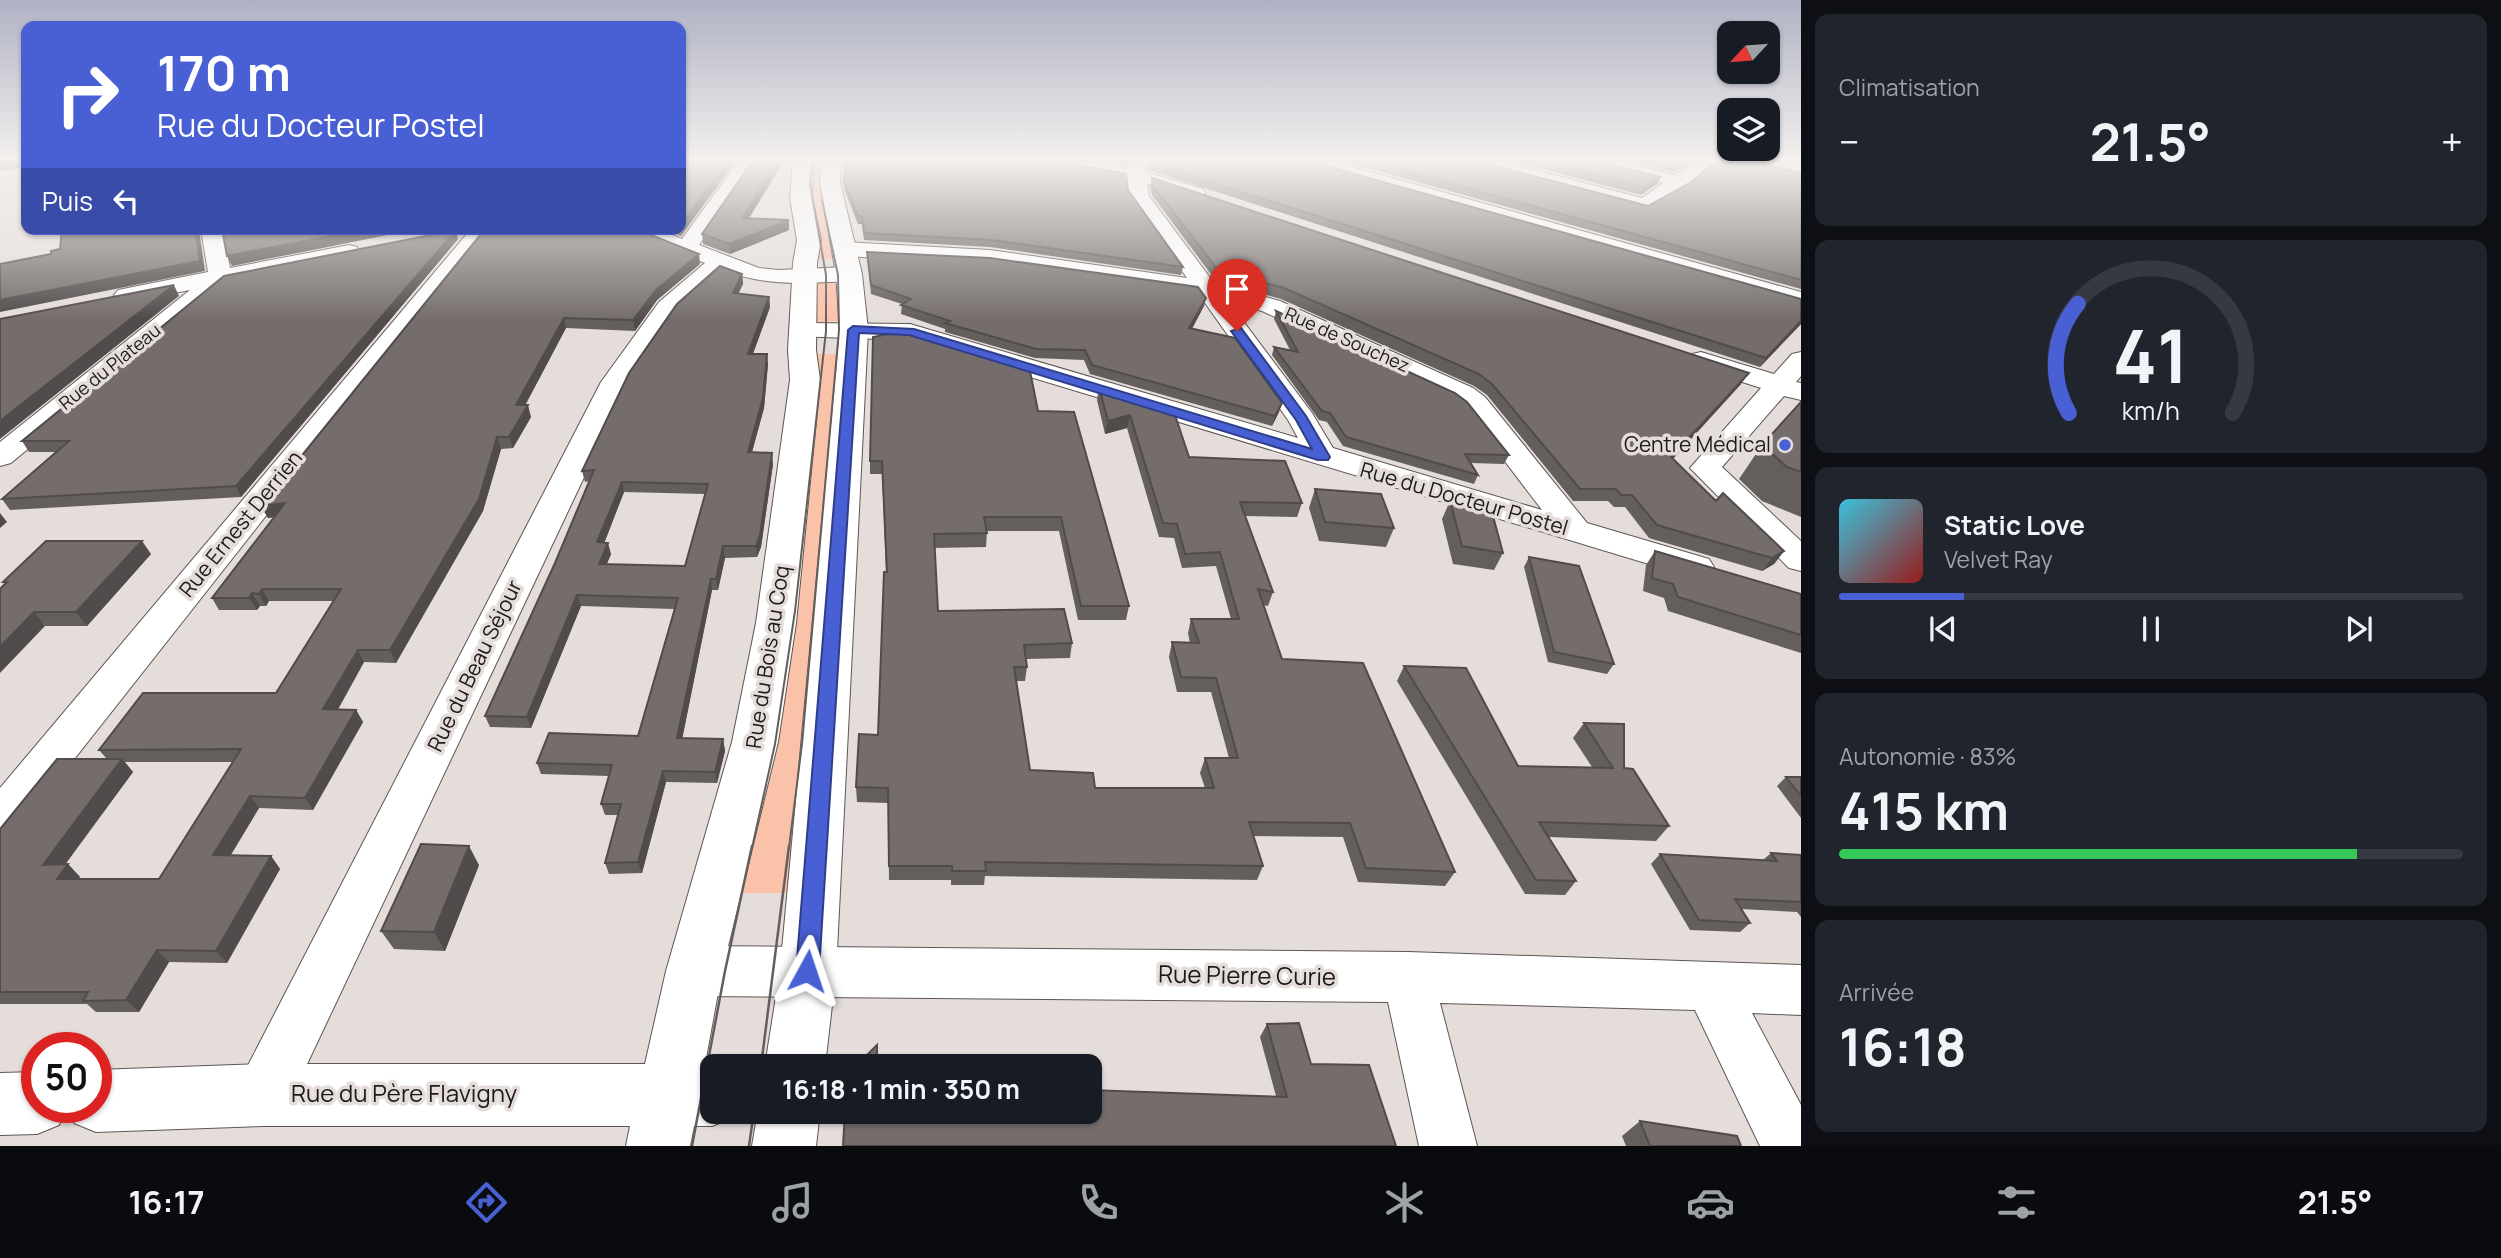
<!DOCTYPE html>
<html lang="fr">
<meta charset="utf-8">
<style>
:root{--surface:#171b24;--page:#20242c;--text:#f1f3f6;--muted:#9ea1a6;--line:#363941;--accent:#4860d4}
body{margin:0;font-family:Manrope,sans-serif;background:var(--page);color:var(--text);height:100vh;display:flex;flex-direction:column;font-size:26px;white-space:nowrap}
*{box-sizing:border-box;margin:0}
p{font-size:23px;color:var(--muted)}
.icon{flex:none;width:38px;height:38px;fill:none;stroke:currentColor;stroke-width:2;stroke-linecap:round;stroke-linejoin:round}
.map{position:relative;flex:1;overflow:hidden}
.drawer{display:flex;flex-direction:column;gap:14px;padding:14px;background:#0d0f14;width:700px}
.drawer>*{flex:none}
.guide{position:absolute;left:21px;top:21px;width:665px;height:214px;border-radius:14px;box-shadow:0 2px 5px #0004;background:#4860d4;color:#fff;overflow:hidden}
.needle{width:46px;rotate:244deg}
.controls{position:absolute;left:1717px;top:21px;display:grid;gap:14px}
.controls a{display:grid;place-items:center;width:63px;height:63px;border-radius:14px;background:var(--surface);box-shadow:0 2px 5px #0004;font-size:35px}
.speed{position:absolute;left:21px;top:1032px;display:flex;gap:14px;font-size:35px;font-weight:700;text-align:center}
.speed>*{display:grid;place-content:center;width:91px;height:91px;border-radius:50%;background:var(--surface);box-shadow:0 2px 5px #0004;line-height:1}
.speed .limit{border:10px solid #d22;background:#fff;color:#111}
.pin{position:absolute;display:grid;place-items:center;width:60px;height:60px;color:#fff;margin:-72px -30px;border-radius:50% 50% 50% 0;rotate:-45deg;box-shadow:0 0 7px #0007}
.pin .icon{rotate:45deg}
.me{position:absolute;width:77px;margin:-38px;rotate:5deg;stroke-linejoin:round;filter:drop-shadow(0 0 5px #0008)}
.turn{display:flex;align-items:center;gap:24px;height:147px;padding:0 21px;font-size:32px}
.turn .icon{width:91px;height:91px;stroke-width:2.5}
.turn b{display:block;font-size:49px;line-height:60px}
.then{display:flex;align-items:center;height:66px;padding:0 21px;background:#0003;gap:14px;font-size:26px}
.big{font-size:52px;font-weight:700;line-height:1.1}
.drawer .card{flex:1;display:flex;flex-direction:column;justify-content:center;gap:10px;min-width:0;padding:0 24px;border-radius:14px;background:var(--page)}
.drawer .dial{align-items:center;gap:0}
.dial svg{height:182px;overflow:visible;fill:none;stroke:var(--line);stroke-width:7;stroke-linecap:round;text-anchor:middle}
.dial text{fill:var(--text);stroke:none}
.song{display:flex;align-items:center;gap:21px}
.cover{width:84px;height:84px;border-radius:10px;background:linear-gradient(135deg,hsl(190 70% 55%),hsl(0 70% 35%))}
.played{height:7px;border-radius:4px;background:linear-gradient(90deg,var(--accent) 20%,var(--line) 20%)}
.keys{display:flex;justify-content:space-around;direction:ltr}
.heat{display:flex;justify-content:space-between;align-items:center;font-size:38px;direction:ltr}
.charge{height:10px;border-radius:5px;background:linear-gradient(90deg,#34c759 83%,var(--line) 0)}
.trip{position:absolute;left:700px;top:1054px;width:402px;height:70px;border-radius:14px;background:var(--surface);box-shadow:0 2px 5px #0004;font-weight:700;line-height:70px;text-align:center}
.menu{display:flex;height:112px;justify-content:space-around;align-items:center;background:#090b0e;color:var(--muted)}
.menu .icon{width:49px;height:49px}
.menu .active{color:var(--accent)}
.menu b{font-size:32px;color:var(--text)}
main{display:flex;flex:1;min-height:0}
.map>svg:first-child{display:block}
.green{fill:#fbc2aa}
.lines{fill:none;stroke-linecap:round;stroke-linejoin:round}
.street-casing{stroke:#5d5654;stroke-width:2}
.secondary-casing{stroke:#5d5654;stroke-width:2}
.street{fill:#fff;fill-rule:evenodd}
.secondary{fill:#fff;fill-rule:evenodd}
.tram-far1{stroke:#645f5d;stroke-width:2}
.tram{stroke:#645f5d;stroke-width:2.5}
.wall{fill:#645e5c;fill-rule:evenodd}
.shaded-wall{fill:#514c4b}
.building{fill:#746d6b;stroke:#514c4b;stroke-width:2;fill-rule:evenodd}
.route{fill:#4860d4;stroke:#2f3e8a;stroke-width:2}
.poi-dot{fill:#4860d4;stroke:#e5ddda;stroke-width:2.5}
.labels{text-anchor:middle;stroke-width:7;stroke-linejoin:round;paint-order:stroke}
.far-street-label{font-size:18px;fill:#1d1a19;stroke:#e5ddda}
.poi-label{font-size:21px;fill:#1d1a19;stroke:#e5ddda;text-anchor:end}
.street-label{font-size:21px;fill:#1d1a19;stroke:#e5ddda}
.near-street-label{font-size:24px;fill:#1d1a19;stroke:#e5ddda}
</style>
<main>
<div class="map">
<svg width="1801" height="1146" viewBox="0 0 1801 1146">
<rect width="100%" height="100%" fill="#e5ddda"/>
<!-- green -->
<path class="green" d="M808 159H826L840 258 812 260Z
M837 281 841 321 815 322V282Z
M810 354H843L797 893H730Z"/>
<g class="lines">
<defs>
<path id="street" d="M740 159H758L699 245 759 268 778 270 849 267 857 269 860 274 857 279 849 281C803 283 768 287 723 270L677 312 629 382 283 1115 263 1123 243 1115 235 1095 243 1075 601 382 659 302 705 263 630 233 627 229H657L682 239Z
M1036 159H1078L1128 168 1130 159H1148L1146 172 1203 189 1206 193 1196 199 1147 184 1149 196 1214 283 1280 301 1473 388 1485 397 1587 523 1709 559 1714 567 1709 575 1697 578 1685 575 908 340 793 336 789 331 793 326 802 323 910 324 1298 438 1288 420 1198 293 990 264 844 256 836 254 833 249 836 244 844 242 990 250 1187 278 1129 196 1127 179 1045 164ZM1228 301 1262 311 1453 400 1465 409 1542 510 1333 448 1312 413Z
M1294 159H1324L1801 292V306L1297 163Z
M1461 159H1492L1642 198 1663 183 1583 163 1580 159H1612L1675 175 1698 159H1719L1688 186 1645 211 1464 163Z
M201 229H222L230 268 349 245 357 247 360 252 357 257 349 259 228 282 11 463 0 466V442L190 290 126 302 118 300 114 295 118 290 208 272Z
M471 229H492L16 833 0 839V788Z
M1701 352 1774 374 1792 354 1801 352V376L1796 382 1801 383V400L1784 396 1722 467 1801 541V571L1789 568 1690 468 1761 388 1692 366 1688 360 1692 354Z
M694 946 1408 952 1801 965V1015L1752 1013 1801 1105V1146H1760L1695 1010 1440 1003 1477 1146H1419L1388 1002 694 996 676 988 668 971 676 954Z"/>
<path id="secondary" d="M793 159H813L812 198 821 240 817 263 816 350 820 380 796 623 778 742 722 971 705 1064 716 1066H712V1111H736L734 1117 712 1126H694L690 1146H626L630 1126H263L96 1132 74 1123 68 1108H96V1070L263 1064H645L666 971 732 742 756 623 790 380 788 350 793 263 797 240 790 198Z
M822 159H842L840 182 862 274 868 330 836 971 825 1066H765L780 971 840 330 836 274 820 182Z
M1758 159 1801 161V173L1761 163Z
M37 1072V1108H66L59 1125 37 1134 0 1135V1073Z
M758 1111H820L816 1146H752Z"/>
</defs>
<!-- street casing -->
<use href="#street" class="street-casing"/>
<!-- secondary casing -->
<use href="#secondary" class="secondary-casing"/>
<!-- street -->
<use href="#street" class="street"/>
<!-- secondary -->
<use href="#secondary" class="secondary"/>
<!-- tram-far1 -->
<path class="tram-far1" d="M752 848 775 744 795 611 826 331V275L810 184 813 159
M789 848 802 744 839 330 838 275 822 200"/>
<!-- tram -->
<path class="tram" d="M761 1066 789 846
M692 1146 725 971 752 846
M749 1146 754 1111"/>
</g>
<!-- wall -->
<path class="wall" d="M681 159H737L681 236 664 229H681Z
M754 159H785L749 218 789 230 730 254 703 244 702 234Z
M1103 159H1128L1126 165Z
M1151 159 1801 299V324L1760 367 1149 170Z
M1335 159H1469L1648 206 1801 173V289Z
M1504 159H1588L1660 177 1657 184 1641 195Z
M1624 159H1694L1674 172Z
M1152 178 1741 384 1673 458 1716 501 1784 551 1774 564 1762 571 1649 538 1625 507H1614L1608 501H1573L1487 395 1474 386 1281 299 1259 293 1256 287 1224 272 1219 282 1216 281 1152 195 1150 187Z
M844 182 1128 190 1183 267 1181 275 990 247 864 240 862 224H858L844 189Z
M485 229 700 264 657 300 635 331 566 328 525 405 531 417 513 448 501 449 483 511 396 663 364 662 338 709 356 710 363 722 313 810 259 808 230 856H271L280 869 227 963 169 962 139 1012H96L87 1004H0V829L107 759 99 750 276 693 333 601H269L266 606H260L257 610H219L212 598 274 517 268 518 261 506ZM125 762H233L159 879H78L80 877 68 864H65L133 772Z
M458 239 241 497 10 510 2 499 57 452H29L22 441Z
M867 252 1206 298 1204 306 1192 329 1279 412 1272 426 1090 374 1084 360 1035 358 945 332V329L901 314 902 304 871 294Z
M742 274 743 284 738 294 769 297 770 307 753 354 768 364 764 408 752 452 773 464 761 547 757 557 725 558 718 590H712L682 739H723L725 751 717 783 666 782 642 873 609 874 605 863 618 815H605L601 804 609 776 541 774 537 763 638 736 674 609 581 606 531 728 490 727 485 716 555 563 589 481 585 482 582 471ZM624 492 705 494 685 566 606 565 611 554 604 543Z
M1276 311 1509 455 1504 464 1471 463 1478 475 1474 484 1343 446 1327 422 1319 420 1272 355 1274 347 1290 350 1274 319Z
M1099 387 1189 457 1302 503 1297 517 1245 516 1273 592 1268 606 1263 605 1282 659 1455 872 1445 886 1358 882 1343 837 1253 836 1263 866 1257 880 985 876 984 885H951V880H889L888 803 857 802 856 787 878 735 886 572 882 474H870V461L1038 411 1129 606 1126 620H1078L1059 531H987L986 547 934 548 938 611 1072 643 1070 658 1026 659 1027 667 1025 681H1016L1030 770 1095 788H1205L1200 773 1205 758H1229L1211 692H1177L1169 657 1172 642 1190 643 1188 633 1191 619H1231L1216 566 1182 568 1174 538 1159 537 1127 428 1105 434 1097 400Z
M1801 402V517L1762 501 1739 479 1762 445Z
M1315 489 1394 528 1386 547 1319 541 1309 508Z
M1450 501 1503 553 1494 570 1453 564 1442 519Z
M1655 551 1801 594V653L1668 611 1664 598 1643 591 1646 565Z
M151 554 87 626H45L3 582Z
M1529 557 1614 664 1607 674 1548 662 1524 567Z
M1404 666 1518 766 1592 767 1573 738 1584 723 1624 768 1669 826 1656 841 1549 837 1576 881 1565 895 1525 894 1397 681Z
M1786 777H1801V818L1777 786Z
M1771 853 1801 855V917L1797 912 1741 909 1750 923 1740 932 1690 930 1651 864 1660 854 1763 860Z
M479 865 445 951 394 949 381 931Z
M1267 1024 1311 1064 1396 1146 840 1124 839 1112 1090 1111 1276 1096 1260 1037Z
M1640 1121 1741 1146H1626L1622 1136Z"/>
<!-- shaded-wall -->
<path class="shaded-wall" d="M15 159H26V167L0 171V162Z
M729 159H737L681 236V225Z
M779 159H785L743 228 742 218Z
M1687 159H1694L1674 172 1678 165Z
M1660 177 1657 184 1641 195 1645 188Z
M789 220V230L730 254 729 244Z
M195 229H199L205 271 0 312V300Z
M366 229H418L232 266 227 256Z
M456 230 458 239 241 497 236 486Z
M699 254 700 264 657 300 635 331 633 320 656 290Z
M1226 262 1224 272 1219 282 1221 271Z
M742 274 743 284 734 302 733 293Z
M174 285 179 296 0 439V421Z
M769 297 770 307 749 364 748 354Z
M1206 298 1204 306 1187 337 1189 328Z
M564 318 566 328 519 417 516 405Z
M1801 321V324L1760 367 1766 358Z
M767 354 768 364 764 408 749 463 748 452Z
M1749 373 1741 384 1664 469 1671 457Z
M1282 403 1279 412 1272 426 1275 416Z
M528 405 531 417 513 448 509 437Z
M1130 415 1127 428 1105 434 1108 421Z
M497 437 501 449 483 511 396 663 390 650Z
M772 453 773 464 761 547 757 557 756 546Z
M622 482 624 492 600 554 597 542Z
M285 503 291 515 268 518 261 506Z
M0 513 7 522 0 528Z
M142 541 151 554 87 626 76 612Z
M608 543 611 554 602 576 599 564Z
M723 546 725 558 718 590 716 579Z
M1784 551 1774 564 1762 571 1772 558Z
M711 579 712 590 680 750 677 738Z
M262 589 269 601 266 606 259 594Z
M252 593 260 606 257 610 249 598Z
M577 595 581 606 531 728 527 717Z
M34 612 45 626 0 673V647Z
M358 650 364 662 331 722 323 709Z
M356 710 363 722 313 810 305 798Z
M723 739 725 751 717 783 715 772Z
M122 759 133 772 56 877 43 865Z
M663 771 666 782 642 873 638 862Z
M250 796 259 808 223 868 213 855Z
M469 846 479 865 445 951 434 932Z
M271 856 280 869 227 963 216 951Z
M68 864 80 877 69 891 57 879Z
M157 950 169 962 139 1012 126 1000Z"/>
<!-- building -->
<path class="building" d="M0 159H15L0 162Z
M681 159H729L681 225Z
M754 159H779L742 218 789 220 729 244 702 234Z
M846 159H1049L1126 174 1128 190 1183 267 991 240 864 233 862 216H858L844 182Z
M1151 159H1301L1801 299V321L1766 358 1150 163Z
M1362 159H1469L1648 206 1693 181 1718 159H1744L1801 173V280Z
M1533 159H1588L1660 177 1645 188Z
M1655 159H1687L1678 165Z
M1152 178 1749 373 1671 457 1716 501 1723 493 1784 551 1772 558 1657 525 1632 495H1621L1616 489H1580L1492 384 1479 374 1284 288 1262 282 1259 276 1226 262 1221 271 1218 270 1153 186Z
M62 229H195L200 261 0 300V264L51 254V251L60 249Z
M222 229H366L227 256Z
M485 229H636L699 254 656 290 633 320 564 318 516 405H528L509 437H497L479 499 390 650H358L323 709 356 710 305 798 250 796 213 855 271 856 216 951 157 950 126 1000 83 1001 88 992H0V829L57 759H122L43 865 68 864 57 879H159L241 749 99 750 143 693H276L341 589H262L259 594 252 593 249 598H212L285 503 261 506Z
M456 230 236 486 2 499 69 441H22L224 276Z
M867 252 990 258 1198 287 1206 298 1189 328 1235 338 1282 403 1275 416 1092 365 1085 350 1036 349 945 323 950 321 901 305 911 299 871 285Z
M720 266 742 274 733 293 769 297 748 354H767L763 398 748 452 772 453 760 535 756 546H723L716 579H711L677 738 723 739 715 772 663 771 638 862 605 863 621 804H601L612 765 537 763 549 733 638 736 678 598 577 595 527 717 485 716 555 563 594 470 582 471 629 373 677 304ZM622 482 708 484 685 566 599 564 608 543 597 542Z
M174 285 0 421V319Z
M1276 311 1455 393 1467 402 1509 455 1465 454 1478 475 1346 437 1330 413 1322 411 1274 347 1298 352Z
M908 330 1029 366 1038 411 1074 412 1129 606H1081L1061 517H984L987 533 934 534 938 611 1064 609 1072 643 1024 645 1027 667H1014L1030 770 1093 773 1095 788H1214L1205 758H1238L1216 678 1181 677 1172 642 1199 643 1191 619H1239L1220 552 1185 554 1177 524 1163 523 1130 415 1108 421 1099 387 1173 409 1189 457 1285 461 1302 503 1240 502 1273 592 1258 589 1282 659 1363 663 1455 872 1366 868 1350 823 1249 822 1263 866 985 862 986 871H952V866H889L888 788 856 787 859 734 878 735 884 572H887L882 461H870L873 337Z
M1801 402V472L1787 467 1762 445Z
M1315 489 1381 494 1394 528 1325 522Z
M1450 501 1490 505 1503 553 1462 546Z
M46 541H142L76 612H34L0 647V589L7 582H3Z
M1655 551 1801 594V635L1678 597 1673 584 1652 578Z
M1529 557 1579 566 1614 664 1554 652Z
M1404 666 1466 668 1518 766 1613 768 1584 723 1624 724V768L1633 769 1669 826 1539 822 1576 881 1536 880Z
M1786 777H1801V796Z
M421 844 469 846 434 932 381 931Z
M1771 853 1801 855V902L1735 899 1750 923 1699 920 1660 854 1777 861Z
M1299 1023 1311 1064 1369 1065 1396 1146H843L845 1112H839V1111L938 1113V1111H1090V1090L1287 1097 1267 1024Z
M877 1045V1066H856Z
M1640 1121 1737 1136 1741 1146H1650Z"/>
<!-- sky -->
<linearGradient id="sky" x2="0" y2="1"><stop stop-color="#b0b2c4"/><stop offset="0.5" stop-color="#f3f0ee"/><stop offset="1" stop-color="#f3f0ee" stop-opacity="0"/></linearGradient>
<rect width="1801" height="320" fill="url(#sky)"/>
<!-- route -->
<path class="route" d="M853 326 914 329 1312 449 1296 420 1231 331 1241 328 1306 416 1330 457 1328 460H1318L909 335 859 333 819 971 816 979 807 982 799 979 796 971 848 330Z"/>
<!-- markers -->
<circle class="poi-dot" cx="1785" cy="445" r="7"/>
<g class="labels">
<!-- far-street labels -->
<g class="far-street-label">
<text transform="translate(1347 340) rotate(24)" y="6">Rue de Souchez</text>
<text transform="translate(110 367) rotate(-39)" y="6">Rue du Plateau</text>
</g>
<!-- poi labels -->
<g class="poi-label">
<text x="1771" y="452">Centre Médical</text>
</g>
<!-- street labels -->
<g class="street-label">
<text transform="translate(1464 499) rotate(16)" y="7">Rue du Docteur Postel</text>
<text transform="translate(241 524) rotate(-51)" y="7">Rue Ernest Derrien</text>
<text transform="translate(768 657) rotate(-81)" y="7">Rue du Bois au Coq</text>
<text transform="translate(475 666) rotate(-64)" y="7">Rue du Beau Séjour</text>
</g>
<!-- near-street labels -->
<g class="near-street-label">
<text transform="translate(1247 976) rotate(1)" y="8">Rue Pierre Curie</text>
<text x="404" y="1102">Rue du Père Flavigny</text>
</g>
</g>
</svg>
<div class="controls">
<a><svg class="needle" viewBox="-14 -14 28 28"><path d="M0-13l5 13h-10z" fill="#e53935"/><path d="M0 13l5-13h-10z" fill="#9ea1a6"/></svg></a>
<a><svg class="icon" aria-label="layers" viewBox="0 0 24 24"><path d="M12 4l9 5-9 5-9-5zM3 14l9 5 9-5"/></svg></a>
</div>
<div class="speed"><div class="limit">50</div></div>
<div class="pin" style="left:1237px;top:331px;background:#d93025"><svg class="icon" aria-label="arrive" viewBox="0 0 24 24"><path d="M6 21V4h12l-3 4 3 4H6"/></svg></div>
<svg class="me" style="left:807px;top:971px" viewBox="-20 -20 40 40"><path d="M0-17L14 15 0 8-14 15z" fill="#4860d4" stroke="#fff" stroke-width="4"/></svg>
<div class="trip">16:18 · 1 min · 350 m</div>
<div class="guide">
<div class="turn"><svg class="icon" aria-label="right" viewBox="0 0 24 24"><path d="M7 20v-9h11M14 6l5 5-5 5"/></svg><div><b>170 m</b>Rue du Docteur Postel</div></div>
<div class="then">Puis<svg class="icon" aria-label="left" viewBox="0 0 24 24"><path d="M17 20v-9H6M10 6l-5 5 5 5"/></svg></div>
</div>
</div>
<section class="drawer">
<div class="card"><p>Climatisation</p>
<div class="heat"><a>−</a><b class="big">21.5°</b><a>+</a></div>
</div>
<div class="card dial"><svg viewBox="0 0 100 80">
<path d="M14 69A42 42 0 1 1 86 69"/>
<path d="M14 69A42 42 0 0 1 18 21" stroke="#4860d4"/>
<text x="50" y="56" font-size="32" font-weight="700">41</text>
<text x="50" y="72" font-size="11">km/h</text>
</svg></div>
<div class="card">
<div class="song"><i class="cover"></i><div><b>Static Love</b><p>Velvet Ray</p></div></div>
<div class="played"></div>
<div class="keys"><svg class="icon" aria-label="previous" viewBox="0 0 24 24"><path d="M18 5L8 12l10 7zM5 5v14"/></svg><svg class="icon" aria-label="pause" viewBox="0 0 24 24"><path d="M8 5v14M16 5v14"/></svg><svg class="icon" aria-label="next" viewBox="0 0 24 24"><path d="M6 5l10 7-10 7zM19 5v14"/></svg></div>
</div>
<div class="card"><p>Autonomie · 83%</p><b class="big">415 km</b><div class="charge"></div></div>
<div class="card"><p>Arrivée</p><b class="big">16:18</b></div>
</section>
</main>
<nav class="menu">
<b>16:17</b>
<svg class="icon active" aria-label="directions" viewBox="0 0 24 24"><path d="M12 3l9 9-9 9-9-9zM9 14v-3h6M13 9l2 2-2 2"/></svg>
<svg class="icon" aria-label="music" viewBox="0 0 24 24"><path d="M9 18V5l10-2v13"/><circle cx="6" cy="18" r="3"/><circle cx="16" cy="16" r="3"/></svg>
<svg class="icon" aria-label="phone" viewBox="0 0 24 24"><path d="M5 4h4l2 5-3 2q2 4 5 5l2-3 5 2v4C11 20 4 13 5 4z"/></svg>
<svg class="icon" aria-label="climate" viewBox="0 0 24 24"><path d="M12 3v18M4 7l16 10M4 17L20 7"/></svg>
<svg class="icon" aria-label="car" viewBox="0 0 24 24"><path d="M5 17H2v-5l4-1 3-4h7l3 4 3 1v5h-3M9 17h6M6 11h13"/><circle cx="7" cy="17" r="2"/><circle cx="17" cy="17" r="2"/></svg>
<svg class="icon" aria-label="filters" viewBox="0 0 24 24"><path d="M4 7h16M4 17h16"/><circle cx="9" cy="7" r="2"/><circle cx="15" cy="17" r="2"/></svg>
<b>21.5°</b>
</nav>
